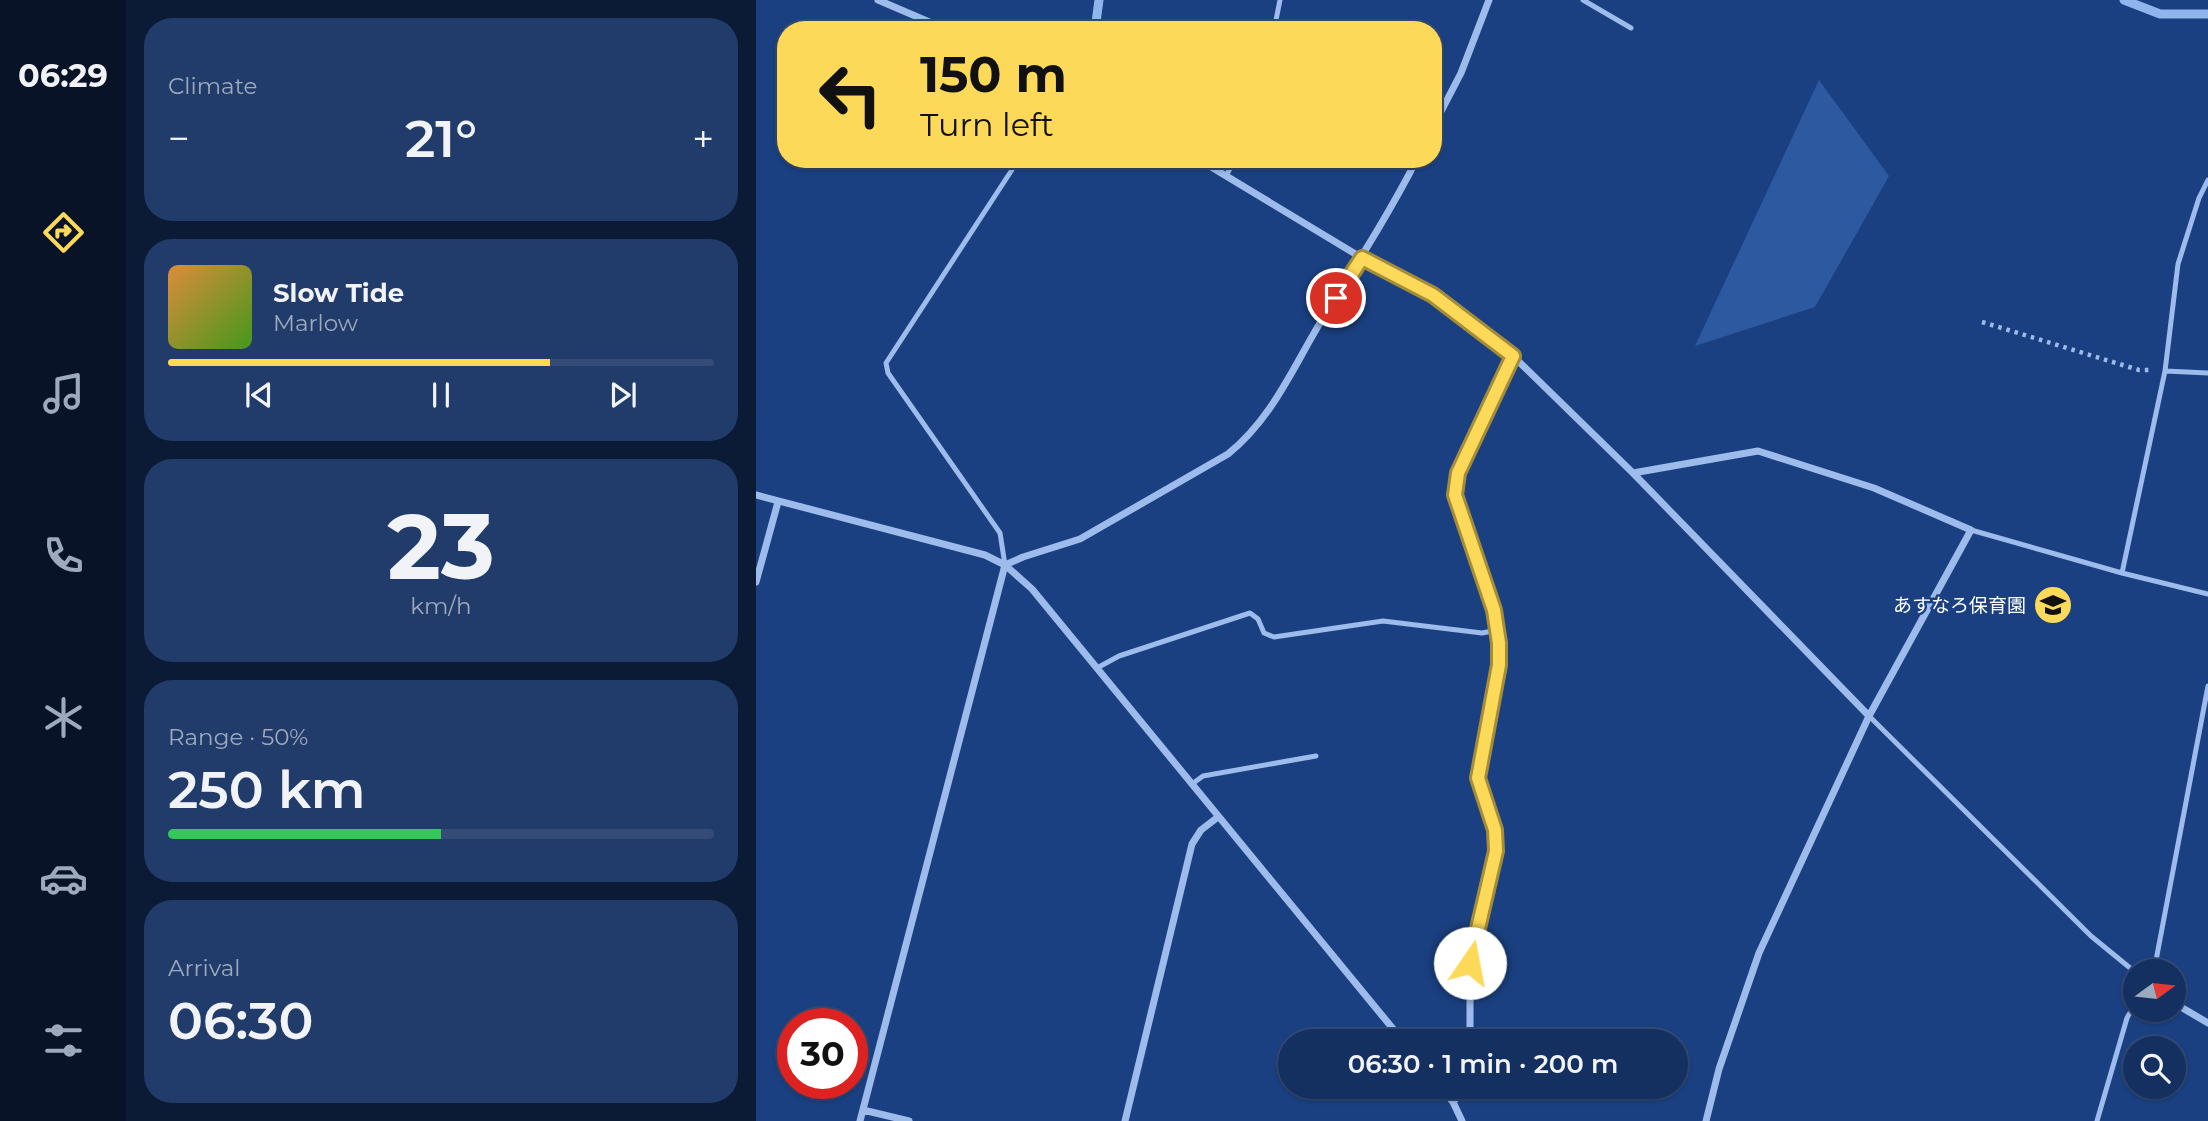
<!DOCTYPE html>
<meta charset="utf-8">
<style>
:root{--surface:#143061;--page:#213c6a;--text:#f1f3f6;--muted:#9da9bd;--line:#334b76;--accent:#fdd959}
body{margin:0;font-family:Montserrat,"Noto Sans JP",sans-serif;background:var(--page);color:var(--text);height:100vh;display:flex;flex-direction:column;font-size:26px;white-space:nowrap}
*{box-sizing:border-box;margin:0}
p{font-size:23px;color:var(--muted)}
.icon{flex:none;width:38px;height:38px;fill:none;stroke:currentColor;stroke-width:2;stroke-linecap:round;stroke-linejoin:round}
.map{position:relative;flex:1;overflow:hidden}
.side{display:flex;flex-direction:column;gap:18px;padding:18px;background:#0b1a35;width:630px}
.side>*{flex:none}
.top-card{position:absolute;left:21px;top:21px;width:665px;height:147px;border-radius:28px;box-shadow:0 2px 5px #0004,0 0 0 2px var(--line);background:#fdd959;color:#111;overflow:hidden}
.needle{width:46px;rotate:75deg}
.buttons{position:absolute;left:1367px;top:959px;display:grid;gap:14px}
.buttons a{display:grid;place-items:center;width:63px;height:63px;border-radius:50%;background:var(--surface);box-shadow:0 2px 5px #0004,0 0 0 2px var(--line);font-size:35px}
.speed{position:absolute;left:21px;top:1008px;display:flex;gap:14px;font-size:35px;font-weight:700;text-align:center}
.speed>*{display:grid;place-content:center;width:91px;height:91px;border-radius:50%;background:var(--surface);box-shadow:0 2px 5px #0004,0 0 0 2px var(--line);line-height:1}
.speed .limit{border:10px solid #d22;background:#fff;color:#111}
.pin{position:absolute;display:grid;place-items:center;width:60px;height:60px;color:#fff;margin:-30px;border:4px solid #fff;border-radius:50%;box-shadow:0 2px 7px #0007}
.me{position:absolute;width:77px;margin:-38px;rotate:12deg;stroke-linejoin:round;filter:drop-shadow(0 0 5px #0008)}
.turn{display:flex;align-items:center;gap:24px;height:147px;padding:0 28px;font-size:32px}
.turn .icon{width:91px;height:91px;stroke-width:2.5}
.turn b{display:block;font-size:49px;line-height:60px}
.big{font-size:52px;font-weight:600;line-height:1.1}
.side .card{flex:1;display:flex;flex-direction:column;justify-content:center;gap:10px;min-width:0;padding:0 24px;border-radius:28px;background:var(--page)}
.side .dial{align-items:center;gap:0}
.dial b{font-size:91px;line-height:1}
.song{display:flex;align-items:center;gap:21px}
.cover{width:84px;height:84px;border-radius:10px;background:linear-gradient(135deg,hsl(30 70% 55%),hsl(100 70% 35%))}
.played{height:7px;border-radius:4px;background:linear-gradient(90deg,var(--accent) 70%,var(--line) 70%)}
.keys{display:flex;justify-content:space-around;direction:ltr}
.heat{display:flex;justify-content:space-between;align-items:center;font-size:38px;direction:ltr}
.charge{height:10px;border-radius:5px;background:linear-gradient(90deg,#34c759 50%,var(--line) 0)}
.trip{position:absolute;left:522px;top:1029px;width:410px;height:70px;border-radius:35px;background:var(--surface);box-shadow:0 2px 5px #0004,0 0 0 2px var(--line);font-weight:600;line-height:70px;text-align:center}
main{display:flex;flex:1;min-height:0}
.menu{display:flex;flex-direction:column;width:126px;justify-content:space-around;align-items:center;background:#081327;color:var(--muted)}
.menu .icon{width:49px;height:49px}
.menu .on{color:var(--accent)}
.menu b{font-size:32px;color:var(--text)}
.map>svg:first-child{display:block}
.green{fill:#2d59a1}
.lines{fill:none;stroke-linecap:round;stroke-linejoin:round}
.stream{stroke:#90b5ed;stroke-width:9}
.path{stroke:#9dbbeb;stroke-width:4.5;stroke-dasharray:3.5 5;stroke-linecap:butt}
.lane{stroke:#9dbbeb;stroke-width:5}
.street{stroke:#9dbbeb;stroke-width:7}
.route-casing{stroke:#a48d3a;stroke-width:18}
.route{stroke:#fdd959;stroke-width:12}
.labels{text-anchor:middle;stroke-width:5;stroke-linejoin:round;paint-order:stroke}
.poi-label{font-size:19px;fill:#fff;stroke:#1a4081;text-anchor:end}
</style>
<main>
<nav class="menu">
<b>06:29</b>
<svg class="icon on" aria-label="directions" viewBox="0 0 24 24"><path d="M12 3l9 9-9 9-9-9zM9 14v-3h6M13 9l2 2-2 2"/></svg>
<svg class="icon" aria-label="music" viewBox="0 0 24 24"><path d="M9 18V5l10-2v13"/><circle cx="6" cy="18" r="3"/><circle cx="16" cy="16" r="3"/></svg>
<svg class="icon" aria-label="phone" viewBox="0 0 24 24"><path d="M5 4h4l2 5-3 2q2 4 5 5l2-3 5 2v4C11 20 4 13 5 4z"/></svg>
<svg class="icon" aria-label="climate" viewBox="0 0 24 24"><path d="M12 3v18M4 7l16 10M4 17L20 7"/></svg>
<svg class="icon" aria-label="car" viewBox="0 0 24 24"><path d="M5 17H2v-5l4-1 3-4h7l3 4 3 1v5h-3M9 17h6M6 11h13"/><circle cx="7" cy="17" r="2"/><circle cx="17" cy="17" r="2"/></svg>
<svg class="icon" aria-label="filters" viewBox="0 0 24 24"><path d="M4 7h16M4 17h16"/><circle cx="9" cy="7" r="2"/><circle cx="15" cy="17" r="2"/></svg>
</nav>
<section class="side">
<div class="card"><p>Climate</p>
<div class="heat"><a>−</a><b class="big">21°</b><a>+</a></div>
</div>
<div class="card">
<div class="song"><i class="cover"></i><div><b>Slow Tide</b><p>Marlow</p></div></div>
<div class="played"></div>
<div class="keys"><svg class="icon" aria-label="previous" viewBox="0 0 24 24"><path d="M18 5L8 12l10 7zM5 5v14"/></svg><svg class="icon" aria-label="pause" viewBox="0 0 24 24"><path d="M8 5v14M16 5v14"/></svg><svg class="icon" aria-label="next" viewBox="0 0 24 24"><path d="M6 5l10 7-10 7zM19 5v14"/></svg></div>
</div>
<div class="card dial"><b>23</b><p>km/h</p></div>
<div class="card"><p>Range · 50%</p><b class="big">250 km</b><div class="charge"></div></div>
<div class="card"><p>Arrival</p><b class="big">06:30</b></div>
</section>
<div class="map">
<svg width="1452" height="1121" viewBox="0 0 1452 1121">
<rect width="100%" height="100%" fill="#1a4081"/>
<!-- green -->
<path class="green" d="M1063 80 1133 176 1059 307 939 346Z"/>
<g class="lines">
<!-- stream -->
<path class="stream" d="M1368 0 1404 14H1452
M339 30 343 0"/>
<!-- path -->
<path class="path" d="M1226 322 1383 370H1394"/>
<!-- lane -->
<path class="lane" d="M827 0 875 28
M518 30 524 0
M470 176 479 159
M1409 371 1452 373
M1215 530 1366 573 1452 594
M249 565 244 533 132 373 130 363 263 159
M1366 573 1409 371 1422 264 1443 198 1452 180
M341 668 363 656 494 613 502 619 508 633 518 637 627 621 726 633 742 630
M1113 716 1335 936 1379 972
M436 784 447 776 560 756
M1398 971 1452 686
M1341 1121 1371 1018 1379 1004"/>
<!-- street -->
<path class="street" d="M122 0 192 30
M677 127 705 73 733 0
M442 159 606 258 677 295 757 356 877 473 1113 716
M877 473 1002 451 1118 488 1215 530 1113 716 1003 953 963 1069 950 1121
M0 495 229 555 249 565 276 589 647 1041
M0 582 22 502
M1418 1003 1452 1023
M714 1041V963L740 851 739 830 722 778 743 665V643L739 610 699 495 702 473 757 356
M685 1087 697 1102 706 1121
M697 1102 709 1087
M107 1110 153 1121
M104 1121 249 565 267 557 324 539 472 454C517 418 538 365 567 318 600 265 633 214 661 159
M369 1121 436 844 445 830 462 817"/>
</g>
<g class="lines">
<defs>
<path id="route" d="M580 298 606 258 677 295 757 356 702 473 699 495 738 610 743 643V665L722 778 739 830 740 851 714 963"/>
</defs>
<!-- route casing -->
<use href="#route" class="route-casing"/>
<!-- route -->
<use href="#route" class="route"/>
</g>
<!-- icons -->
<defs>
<symbol id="school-disc" viewBox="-11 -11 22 22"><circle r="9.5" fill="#fdd959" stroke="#1a4081"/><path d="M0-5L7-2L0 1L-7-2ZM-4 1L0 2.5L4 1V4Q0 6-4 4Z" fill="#111"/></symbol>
</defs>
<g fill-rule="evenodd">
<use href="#school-disc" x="1275" y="583" width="44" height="44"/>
</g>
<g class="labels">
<!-- poi labels -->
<g class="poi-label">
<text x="1270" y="612">あすなろ保育園</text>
</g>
</g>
</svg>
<div class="buttons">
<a><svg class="needle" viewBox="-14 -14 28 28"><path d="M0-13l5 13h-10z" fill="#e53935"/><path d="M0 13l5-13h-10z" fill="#9da9bd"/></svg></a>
<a><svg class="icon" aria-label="search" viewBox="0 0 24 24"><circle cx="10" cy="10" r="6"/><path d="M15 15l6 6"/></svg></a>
</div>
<div class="speed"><div class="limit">30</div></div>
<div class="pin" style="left:580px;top:298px;background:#d93025"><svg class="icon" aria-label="arrive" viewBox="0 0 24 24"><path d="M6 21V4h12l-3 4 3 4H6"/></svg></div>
<svg class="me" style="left:714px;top:963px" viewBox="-20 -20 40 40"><circle r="19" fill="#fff"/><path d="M0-13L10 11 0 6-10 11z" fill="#fdd959"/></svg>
<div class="trip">06:30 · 1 min · 200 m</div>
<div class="top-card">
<div class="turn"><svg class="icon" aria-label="left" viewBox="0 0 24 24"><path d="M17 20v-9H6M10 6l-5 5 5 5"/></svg><div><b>150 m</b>Turn left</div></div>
</div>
</div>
</main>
